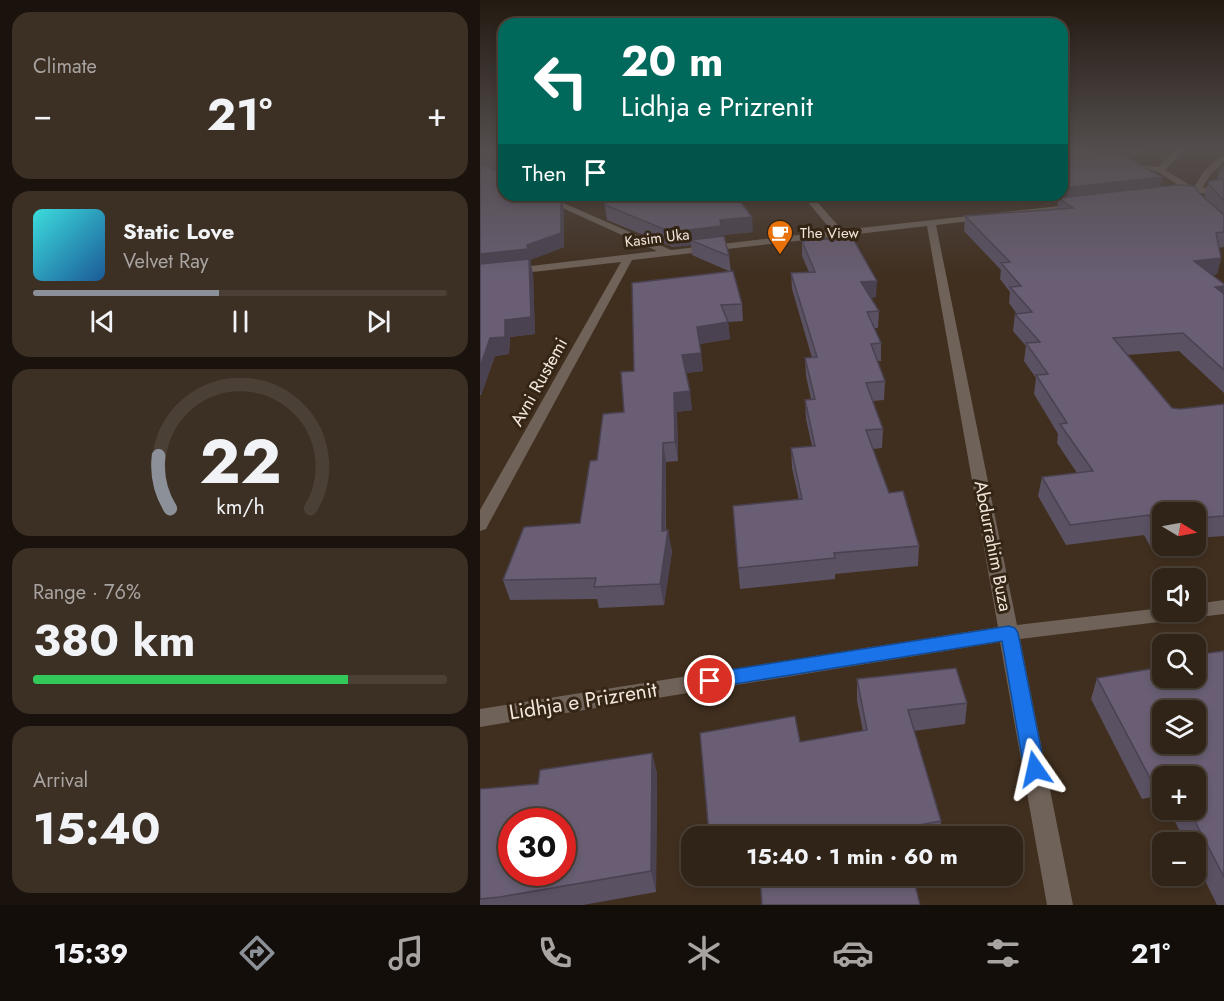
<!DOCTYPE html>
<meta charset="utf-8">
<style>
:root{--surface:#302317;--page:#3c2f24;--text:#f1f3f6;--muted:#a8a4a1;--line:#4b4036;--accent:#8c9099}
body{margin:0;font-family:Jost,sans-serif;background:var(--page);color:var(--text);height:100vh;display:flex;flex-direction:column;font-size:22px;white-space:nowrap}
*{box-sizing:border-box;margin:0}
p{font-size:20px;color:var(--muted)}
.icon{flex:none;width:33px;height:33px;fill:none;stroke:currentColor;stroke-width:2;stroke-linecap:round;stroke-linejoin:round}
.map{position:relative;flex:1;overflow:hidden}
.panel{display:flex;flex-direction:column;gap:12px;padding:12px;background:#1a130d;width:480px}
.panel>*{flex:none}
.guide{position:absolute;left:18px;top:18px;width:570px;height:183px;border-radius:18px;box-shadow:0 3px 9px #0003,0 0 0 2px var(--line);background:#00695c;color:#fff;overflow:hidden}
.needle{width:39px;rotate:100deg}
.tools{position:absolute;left:672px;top:502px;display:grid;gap:12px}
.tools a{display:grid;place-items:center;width:54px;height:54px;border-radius:12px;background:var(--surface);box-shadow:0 3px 9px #0003,0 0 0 2px var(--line);font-size:30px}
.speed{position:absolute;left:18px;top:808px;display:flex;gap:12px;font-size:30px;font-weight:700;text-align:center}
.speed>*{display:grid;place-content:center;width:78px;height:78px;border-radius:50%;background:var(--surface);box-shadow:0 3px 9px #0003,0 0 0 2px var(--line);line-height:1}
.speed .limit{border:9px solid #d22;background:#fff;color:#111}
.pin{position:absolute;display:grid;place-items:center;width:51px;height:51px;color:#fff;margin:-26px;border:3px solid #fff;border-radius:50%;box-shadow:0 2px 6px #0007}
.me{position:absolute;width:66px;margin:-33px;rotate:349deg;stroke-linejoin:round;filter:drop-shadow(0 0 4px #0008)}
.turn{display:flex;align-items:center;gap:21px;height:126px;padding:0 24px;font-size:27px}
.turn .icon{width:78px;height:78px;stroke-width:2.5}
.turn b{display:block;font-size:42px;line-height:51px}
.then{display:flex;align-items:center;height:57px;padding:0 24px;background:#0003;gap:12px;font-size:22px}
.big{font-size:45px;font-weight:700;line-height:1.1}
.panel .tile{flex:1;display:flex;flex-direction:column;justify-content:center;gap:9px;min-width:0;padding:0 21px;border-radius:18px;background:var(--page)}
.panel .dial{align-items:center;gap:0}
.dial svg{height:156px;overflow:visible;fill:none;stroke:var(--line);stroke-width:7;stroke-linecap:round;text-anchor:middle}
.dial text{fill:var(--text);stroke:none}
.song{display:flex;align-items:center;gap:18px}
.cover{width:72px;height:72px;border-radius:9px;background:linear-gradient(135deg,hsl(180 70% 55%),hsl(210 70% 35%))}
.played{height:6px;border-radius:3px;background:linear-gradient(90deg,var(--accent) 45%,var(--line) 45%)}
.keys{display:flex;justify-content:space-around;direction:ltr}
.heat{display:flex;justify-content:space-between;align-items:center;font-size:33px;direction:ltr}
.charge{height:9px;border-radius:4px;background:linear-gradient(90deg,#34c759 76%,var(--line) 0)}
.trip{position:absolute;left:201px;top:826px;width:342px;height:60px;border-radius:18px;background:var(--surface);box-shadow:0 3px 9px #0003,0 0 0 2px var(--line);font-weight:700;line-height:60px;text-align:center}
.menu{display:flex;height:96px;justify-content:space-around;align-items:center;background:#130e09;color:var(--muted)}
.menu .icon{width:42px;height:42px}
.menu .on{color:var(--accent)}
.menu b{font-size:27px;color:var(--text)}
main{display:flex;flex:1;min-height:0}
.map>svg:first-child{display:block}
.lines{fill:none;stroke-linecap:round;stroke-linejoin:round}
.lane{fill:#6f6258;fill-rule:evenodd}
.street{fill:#6f6258;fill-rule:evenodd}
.wall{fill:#5a5163}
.shaded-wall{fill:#4a4250}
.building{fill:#695e73;stroke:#4a4250;stroke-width:1.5;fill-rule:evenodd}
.route{fill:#1a73e8;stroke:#114b97;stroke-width:1.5}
.labels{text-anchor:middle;stroke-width:6;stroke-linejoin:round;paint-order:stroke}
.far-poi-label{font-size:15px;fill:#f2e7dd;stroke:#352515;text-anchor:start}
.far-street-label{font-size:15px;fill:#f2e7dd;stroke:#352515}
.street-label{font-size:18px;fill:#f2e7dd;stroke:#352515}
.near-street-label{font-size:21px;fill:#f2e7dd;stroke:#352515}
</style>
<main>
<section class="panel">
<div class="tile"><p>Climate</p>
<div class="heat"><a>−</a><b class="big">21°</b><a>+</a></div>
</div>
<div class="tile">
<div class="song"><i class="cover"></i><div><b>Static Love</b><p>Velvet Ray</p></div></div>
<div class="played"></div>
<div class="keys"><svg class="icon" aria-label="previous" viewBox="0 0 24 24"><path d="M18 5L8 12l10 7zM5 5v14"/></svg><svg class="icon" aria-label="pause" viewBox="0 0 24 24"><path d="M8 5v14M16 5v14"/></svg><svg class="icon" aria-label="next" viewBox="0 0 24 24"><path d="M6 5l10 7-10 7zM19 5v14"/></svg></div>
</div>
<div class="tile dial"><svg viewBox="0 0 100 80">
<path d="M14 69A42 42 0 1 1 86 69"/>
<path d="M14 69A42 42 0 0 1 8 42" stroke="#8c9099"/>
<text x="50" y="56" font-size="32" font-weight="700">22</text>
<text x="50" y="72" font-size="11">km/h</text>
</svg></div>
<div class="tile"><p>Range · 76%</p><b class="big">380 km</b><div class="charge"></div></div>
<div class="tile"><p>Arrival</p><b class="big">15:40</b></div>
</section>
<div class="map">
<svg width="744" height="905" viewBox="0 0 744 905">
<rect width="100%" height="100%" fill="#402f1f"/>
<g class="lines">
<!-- lane -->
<path class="lane" d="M697 149H706L685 170 718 190V194H712L678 172 643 166 647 164 678 167Z"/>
<!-- street -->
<path class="street" d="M741 156H744V162L731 174 722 188 744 185V191L696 196V192L712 190 725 170Z
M54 195H65L191 250 352 231 322 195H331L362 230 598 204 600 206 595 209 456 225 537 625 682 608V612H716V604L744 600V614L540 639 593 905H567L520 642 0 727V709L518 627 447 226 152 260 8 525 6 529 0 531V510L141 262 0 278V272L177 251Z"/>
</g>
<!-- wall -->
<path class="wall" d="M0 149H24V195H84V201L82 200 84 211V247L50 260 53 274 55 334 30 337 29 354 15 356 1 395H0Z
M582 149H662L650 159 682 177 680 187 719 193 724 197 728 183 737 180 739 170 744 165V247L739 248 741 258 737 274 732 275 744 284V393L699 351 647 355 692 408 700 409 744 404V536L716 538V513H682V545L670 546 664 535 586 545 558 496 562 477 597 473 577 443 578 434 554 394 556 378 544 361 546 346 533 331 535 314H537L529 303 530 292 520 279 521 270 484 231 485 216 577 210 578 202 566 204 554 195H582Z
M123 195H321V197L261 202 273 232 242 235 249 256 251 272 212 255 211 245 193 247 127 220Z
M334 195H361L342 196Z
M322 241 396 297 390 298 399 311 398 328H395L401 343V361H397L405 381 404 400 393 401 403 429 402 448 393 449 409 493 439 546 438 566 355 574V579L260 589 258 568 319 500 312 468 311 448 332 446 326 419 325 400 331 399 326 376 325 358H332L312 289 311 273 329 272 322 256Z
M152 283 262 304 263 321 248 322 250 339 220 344 223 371 206 373 212 410 197 412 198 461 186 462V531L192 551 184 605 119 608 117 599 30 600 23 580 100 523 117 460 144 412 154 371Z
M744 651V905H737L716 862V843H706L689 810H716V777H682V796V795L662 799 611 699 617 678 718 662 721 654Z
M377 679 487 703 485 724 434 731 461 821 460 837H229L320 742 383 731 377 701Z
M172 753 177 774 176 892 103 905H0V789L58 784Z"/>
<!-- shaded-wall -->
<path class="shaded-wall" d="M649 149H662L647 162Z
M682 177 679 191 579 198 578 202 566 204 567 195H582V188Z
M251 195H321V197L252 203Z
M81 197 84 211V247L50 260 47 245Z
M272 217 273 232 242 235 243 242 210 240 211 245 193 247 191 232 240 220Z
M48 249 53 274 55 334 30 337 29 354 15 356 1 395 0 390V367L10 338 25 320 0 270V254Z
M741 258 737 274 710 277 714 261Z
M397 281 396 297 380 299 381 282Z
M744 286V296L735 287Z
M248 322 250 339 219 344 217 327Z
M221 353 223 371 205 373 202 355Z
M210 391 212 410 197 412 198 461 195 442 194 393Z
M183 443 186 462 185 548 188 530 192 551 184 605 180 584Z
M172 753 177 774 176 892 171 871Z
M275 825 277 837H229V834Z"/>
<!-- building -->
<path class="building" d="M0 149H24V195H76L81 197V233L47 245 48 249 0 254V163L20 172 23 171V164L0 155Z
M582 149H604L647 157 682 177 582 188Z
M744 165V170H739Z
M744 179V201L728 183 730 181Z
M695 185 715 186 719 193 744 215V232L736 233 741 258 714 261 744 284V286L735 287 744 294V370L703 333 633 338 692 408 700 409 744 404V516L716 518V513H682V525L676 526 669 515 590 525 562 477 613 471 580 424 587 423 556 375 568 374 546 343 560 342 535 314 552 312 530 287 541 286 521 263 530 262 485 216 593 208 579 198Z
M123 195H255L272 217 240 220 241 226 191 232 125 205Z
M244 236 249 256 210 240Z
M372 237 397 281 381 282 399 311 387 312 401 343 391 344 405 381 386 383 403 429 386 430 409 493 423 491 439 546 354 553 355 558 258 568 253 506 322 499 311 448 335 446 325 400 335 399 325 358 337 357 311 273 335 272 322 241Z
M49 259 51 317 25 320V337L10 338 0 367V264Z
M253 271 262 304 241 305 248 322 217 327 221 353 202 355 210 391 194 393 195 442 183 443 182 531 188 530 180 584 114 587 116 578 23 580 44 527 100 523 110 461 117 460 123 414 144 412 141 372 154 371 152 283Z
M744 651V877L709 810H716V777H692L690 774 670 778 617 678 682 667V678H716V662L725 661 721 654ZM682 711H716V744H682Z
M476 668 487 703 428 710 461 821 422 828 424 837H276L275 825 229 834 220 733 315 716 320 742 387 730 377 679Z
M172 753 171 871 20 897 0 899V789L58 784 60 770ZM32 822H82V873H32Z
M280 876H433L440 905H282Z"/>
<!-- sky -->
<linearGradient id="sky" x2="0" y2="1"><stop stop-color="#231a11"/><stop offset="0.54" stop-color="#534d4d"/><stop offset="1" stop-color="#534d4d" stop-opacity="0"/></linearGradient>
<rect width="744" height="276" fill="url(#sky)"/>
<!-- route -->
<path class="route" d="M529 626 535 628 538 633 565 769 562 775 555 778 547 775 544 769 522 641 230 688 223 686 221 681 223 676 230 673Z"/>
<!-- icons -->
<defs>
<symbol id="cafe-pin" viewBox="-11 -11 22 30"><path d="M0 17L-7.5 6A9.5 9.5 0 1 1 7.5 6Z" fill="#e8710a" stroke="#352515"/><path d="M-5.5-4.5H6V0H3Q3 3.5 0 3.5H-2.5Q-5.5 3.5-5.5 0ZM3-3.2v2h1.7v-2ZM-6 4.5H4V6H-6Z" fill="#fff"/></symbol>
</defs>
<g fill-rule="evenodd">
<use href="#cafe-pin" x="285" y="218" width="30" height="40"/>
</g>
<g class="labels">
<!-- far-poi labels -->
<g class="far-poi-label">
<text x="320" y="238">The View</text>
</g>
<!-- far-street labels -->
<g class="far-street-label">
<text transform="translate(177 238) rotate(-7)" y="5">Kasim Uka</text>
</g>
<!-- street labels -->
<g class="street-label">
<text transform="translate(59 382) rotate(-61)" y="6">Avni Rustemi</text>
<text transform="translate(513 546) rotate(79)" y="6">Abdurrahim Buza</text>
</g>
<!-- near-street labels -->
<g class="near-street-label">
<text transform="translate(103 701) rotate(-9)" y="7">Lidhja e Prizrenit</text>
</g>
</g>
</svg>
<div class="tools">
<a><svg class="needle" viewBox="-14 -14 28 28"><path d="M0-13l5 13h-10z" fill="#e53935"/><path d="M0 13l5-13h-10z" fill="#a8a4a1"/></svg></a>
<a><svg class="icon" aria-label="sound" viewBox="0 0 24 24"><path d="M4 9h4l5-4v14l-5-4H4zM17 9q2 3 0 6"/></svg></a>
<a><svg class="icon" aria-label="search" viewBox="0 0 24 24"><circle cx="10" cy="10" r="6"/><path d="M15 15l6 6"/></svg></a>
<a><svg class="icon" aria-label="layers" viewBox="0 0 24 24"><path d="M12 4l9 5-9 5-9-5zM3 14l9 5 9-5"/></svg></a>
<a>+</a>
<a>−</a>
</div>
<div class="speed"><div class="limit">30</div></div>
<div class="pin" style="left:230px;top:681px;background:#d93025"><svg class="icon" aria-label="arrive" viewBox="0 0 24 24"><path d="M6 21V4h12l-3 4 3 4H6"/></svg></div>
<svg class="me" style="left:555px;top:769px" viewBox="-20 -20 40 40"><path d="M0-17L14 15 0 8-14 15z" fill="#1a73e8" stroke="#fff" stroke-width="4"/></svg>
<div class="trip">15:40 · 1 min · 60 m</div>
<div class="guide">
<div class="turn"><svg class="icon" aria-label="left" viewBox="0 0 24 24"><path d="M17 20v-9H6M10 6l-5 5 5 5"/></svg><div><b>20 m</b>Lidhja e Prizrenit</div></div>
<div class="then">Then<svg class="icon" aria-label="arrive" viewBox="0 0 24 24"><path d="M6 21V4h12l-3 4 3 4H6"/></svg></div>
</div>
</div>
</main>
<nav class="menu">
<b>15:39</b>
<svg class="icon on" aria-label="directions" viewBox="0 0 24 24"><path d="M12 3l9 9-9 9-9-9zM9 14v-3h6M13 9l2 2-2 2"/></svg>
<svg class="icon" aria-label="music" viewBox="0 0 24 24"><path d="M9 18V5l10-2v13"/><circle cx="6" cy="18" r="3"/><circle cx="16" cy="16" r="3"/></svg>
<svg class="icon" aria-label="phone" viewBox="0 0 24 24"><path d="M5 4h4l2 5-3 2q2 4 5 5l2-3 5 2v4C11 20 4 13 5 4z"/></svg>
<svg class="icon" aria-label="climate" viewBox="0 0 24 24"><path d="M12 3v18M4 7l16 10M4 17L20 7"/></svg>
<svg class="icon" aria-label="car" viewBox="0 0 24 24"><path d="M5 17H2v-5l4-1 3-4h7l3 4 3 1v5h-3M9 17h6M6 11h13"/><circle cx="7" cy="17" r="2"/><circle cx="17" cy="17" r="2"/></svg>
<svg class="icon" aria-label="filters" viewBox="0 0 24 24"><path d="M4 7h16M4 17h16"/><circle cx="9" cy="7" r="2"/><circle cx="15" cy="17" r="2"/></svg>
<b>21°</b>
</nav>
